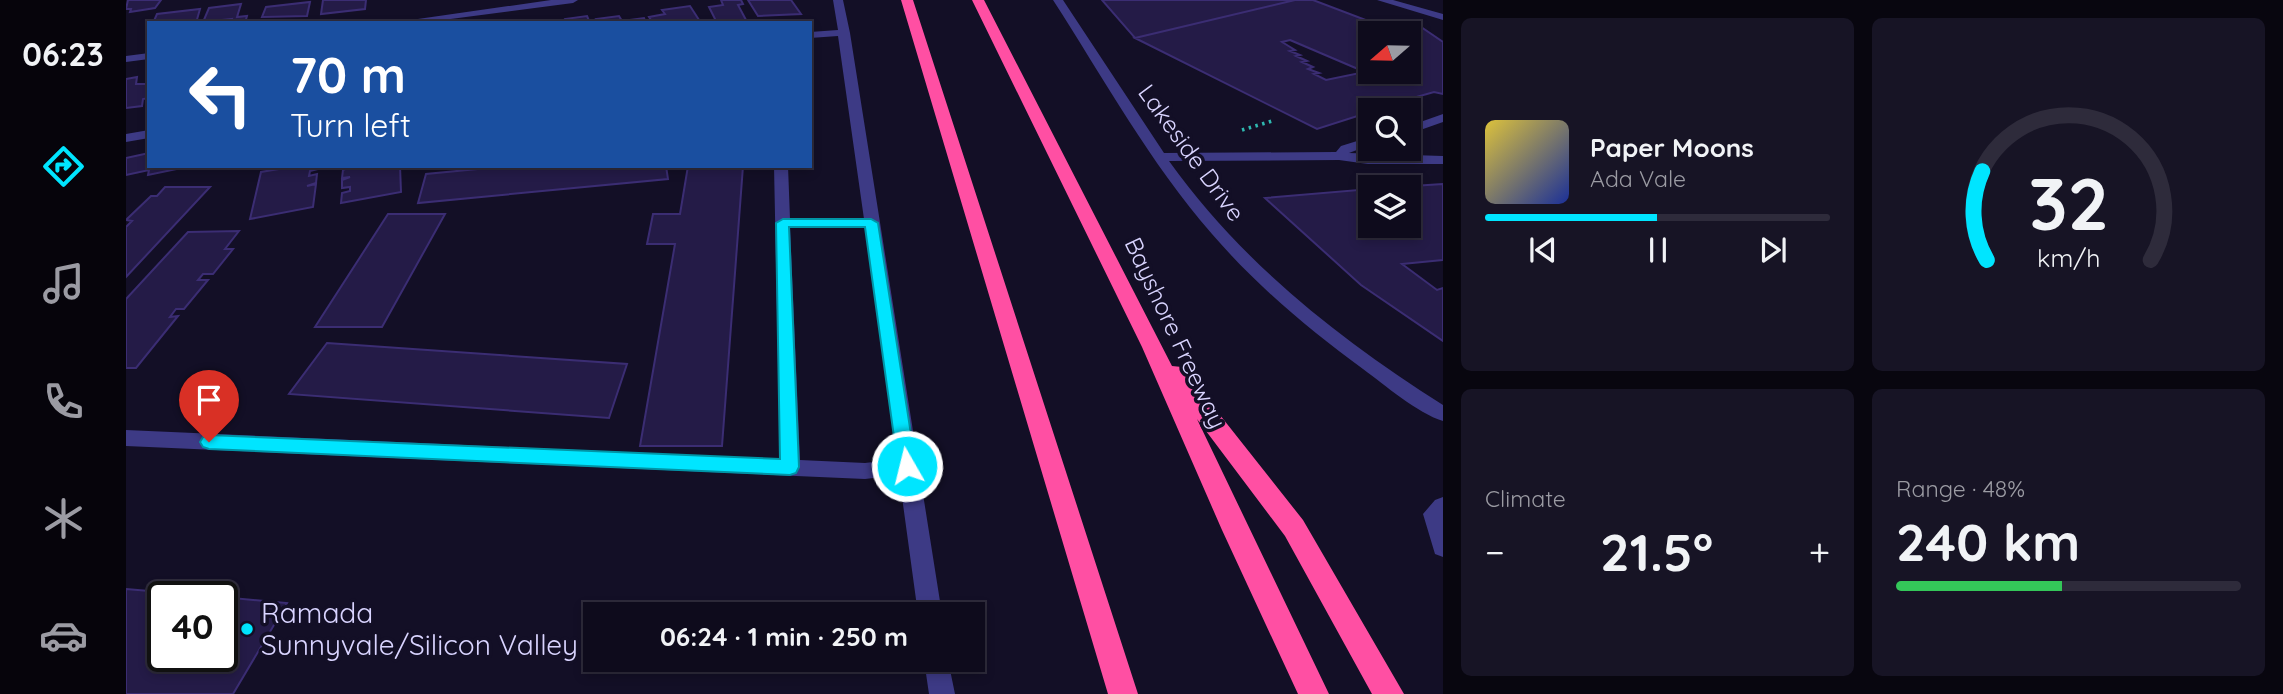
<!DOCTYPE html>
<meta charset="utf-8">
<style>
:root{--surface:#0e0b1c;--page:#171425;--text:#f1f3f6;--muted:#9b9ba3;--line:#2e2b3b;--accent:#00e5ff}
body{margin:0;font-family:Quicksand,sans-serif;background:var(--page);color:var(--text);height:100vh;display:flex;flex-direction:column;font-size:26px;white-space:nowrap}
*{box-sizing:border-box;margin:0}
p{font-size:23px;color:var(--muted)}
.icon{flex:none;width:38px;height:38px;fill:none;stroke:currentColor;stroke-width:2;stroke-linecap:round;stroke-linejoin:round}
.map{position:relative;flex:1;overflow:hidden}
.panel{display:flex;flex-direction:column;gap:18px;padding:18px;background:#08060f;width:840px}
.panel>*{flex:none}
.hud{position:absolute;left:21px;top:21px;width:665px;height:147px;border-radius:0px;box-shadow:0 4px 10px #0003,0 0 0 2px var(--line);background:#1a4fa0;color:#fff;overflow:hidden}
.needle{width:46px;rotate:250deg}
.controls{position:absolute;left:1232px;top:21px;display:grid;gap:14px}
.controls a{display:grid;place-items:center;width:63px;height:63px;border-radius:0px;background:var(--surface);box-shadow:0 4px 10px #0003,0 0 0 2px var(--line);font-size:35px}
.speed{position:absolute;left:21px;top:581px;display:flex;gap:14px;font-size:35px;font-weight:700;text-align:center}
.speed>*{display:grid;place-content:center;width:91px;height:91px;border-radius:50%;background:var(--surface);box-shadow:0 4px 10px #0003,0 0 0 2px var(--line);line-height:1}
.speed .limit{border:4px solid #111;border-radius:10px;background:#fff;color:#111}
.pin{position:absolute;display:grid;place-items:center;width:60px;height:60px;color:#fff;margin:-72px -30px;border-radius:50% 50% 50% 0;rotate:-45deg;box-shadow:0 0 7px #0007}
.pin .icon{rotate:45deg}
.me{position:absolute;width:77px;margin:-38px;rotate:352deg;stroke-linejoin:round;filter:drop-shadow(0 0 5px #0008)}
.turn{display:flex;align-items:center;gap:24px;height:147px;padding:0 28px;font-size:32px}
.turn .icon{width:91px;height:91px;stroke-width:2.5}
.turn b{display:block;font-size:49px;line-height:60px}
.big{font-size:52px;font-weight:800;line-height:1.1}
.panel .tile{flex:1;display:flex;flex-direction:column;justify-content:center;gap:10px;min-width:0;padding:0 24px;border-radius:10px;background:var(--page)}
.panel .dial{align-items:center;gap:0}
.dial svg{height:182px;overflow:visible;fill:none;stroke:var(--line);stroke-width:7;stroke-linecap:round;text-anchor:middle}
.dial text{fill:var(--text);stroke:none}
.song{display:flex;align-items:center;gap:21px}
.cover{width:84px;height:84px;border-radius:10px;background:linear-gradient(135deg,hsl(50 70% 55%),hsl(230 70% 35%))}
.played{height:7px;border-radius:4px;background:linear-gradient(90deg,var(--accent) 50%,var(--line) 50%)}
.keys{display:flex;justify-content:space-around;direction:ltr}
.heat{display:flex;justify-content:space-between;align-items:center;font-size:38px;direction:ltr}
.charge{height:10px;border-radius:5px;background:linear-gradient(90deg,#34c759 48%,var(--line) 0)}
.panel .tiles{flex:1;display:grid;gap:18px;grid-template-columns:repeat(2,1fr)}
.trip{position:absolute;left:457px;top:602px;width:402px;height:70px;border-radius:0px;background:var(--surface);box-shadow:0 4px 10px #0003,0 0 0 2px var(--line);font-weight:800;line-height:70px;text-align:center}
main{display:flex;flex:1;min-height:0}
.tabs{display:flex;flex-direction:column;width:126px;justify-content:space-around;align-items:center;background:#06040b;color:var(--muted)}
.tabs .icon{width:49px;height:49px}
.tabs .current{color:var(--accent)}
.tabs b{font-size:32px;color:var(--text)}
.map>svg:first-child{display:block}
.building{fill:#241b47;stroke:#3b2d73;stroke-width:2;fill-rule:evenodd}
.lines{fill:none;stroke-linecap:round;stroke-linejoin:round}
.path{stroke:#2fb8b0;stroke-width:3.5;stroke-dasharray:2.5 4.5;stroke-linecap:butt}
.minor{fill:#3d3a85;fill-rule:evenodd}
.highway{fill:#ff4fa3;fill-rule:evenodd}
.route{fill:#00e5ff;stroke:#0095a6;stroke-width:2}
.poi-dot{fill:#00e5ff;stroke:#130f26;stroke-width:2.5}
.labels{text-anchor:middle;stroke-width:7;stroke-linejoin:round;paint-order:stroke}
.street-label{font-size:24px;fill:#d9d4ff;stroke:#130f26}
.near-poi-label{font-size:28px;fill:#d9d4ff;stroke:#130f26;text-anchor:start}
</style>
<main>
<nav class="tabs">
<b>06:23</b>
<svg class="icon current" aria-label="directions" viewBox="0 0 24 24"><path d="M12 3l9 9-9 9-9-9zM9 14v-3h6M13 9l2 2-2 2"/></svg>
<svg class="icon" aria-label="music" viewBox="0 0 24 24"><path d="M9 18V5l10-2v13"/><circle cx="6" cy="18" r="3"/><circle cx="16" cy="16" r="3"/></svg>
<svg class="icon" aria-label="phone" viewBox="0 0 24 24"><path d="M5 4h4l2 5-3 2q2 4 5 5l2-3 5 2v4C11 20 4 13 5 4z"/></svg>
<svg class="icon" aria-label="climate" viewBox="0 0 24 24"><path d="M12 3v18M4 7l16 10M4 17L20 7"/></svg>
<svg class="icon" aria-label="car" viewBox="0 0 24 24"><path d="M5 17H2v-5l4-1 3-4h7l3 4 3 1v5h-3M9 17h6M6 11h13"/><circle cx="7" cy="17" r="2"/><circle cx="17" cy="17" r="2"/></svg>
</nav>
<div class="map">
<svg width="1317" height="694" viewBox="0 0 1317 694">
<rect width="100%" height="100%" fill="#130f26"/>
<!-- building -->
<path class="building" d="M2 0H35L29 8 4 12 5 9H0Z
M197 0H240L239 9 195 14Z
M595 0H615L617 4 612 5 620 20 591 23 583 7 597 5Z
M622 0H665L675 14 632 16Z
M976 0H1169L1009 38Z
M1169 0H1187L1258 27H1295L1317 42V94L1308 92 1244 110V112L1191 129 1009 38ZM1244 33H1283V72H1244ZM1164 40 1239 72 1200 80 1188 74 1193 73 1182 69 1187 67 1176 62 1181 61 1170 56 1174 55 1164 51 1169 50 1156 42Z
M184 2 181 16 136 17 140 7Z
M115 4 111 17 121 16 119 23H105L106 19 77 22 83 8Z
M564 6 575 23H527L523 17 539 14 536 10Z
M74 9 70 23H27L31 14Z
M461 16 464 23H440L439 19Z
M493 16 496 21 518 18 520 23H472L470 19Z
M11 77 10 84H23V98L17 99 16 106 0 108V79Z
M23 153V166H65L22 175 23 170 0 175V158Z
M171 166H192V169L184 171 183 176 191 174 190 183 181 186 190 184 187 207 124 219 135 172Z
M226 166H274L275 192 215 203 216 193 224 191V187L216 188V180L224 177 216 178 217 170Z
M383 166H540L542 179 292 203 300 174Z
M562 166H617L596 446H514L549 244H521L527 214H554Z
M1317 184V260L1276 264 1311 290 1317 288V341L1235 285 1139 198 1244 189V226H1283V187H1271Z
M39 187H84L0 277V227L6 221 0 220 25 196H31Z
M262 214H319L256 327H189Z
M113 231 99 249H107L87 274H77L72 280H82L58 309H50L44 317 52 316 10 368H0V299L62 232Z
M201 343 501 364 483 418 163 394Z
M0 589 94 597H37V656H96V597L161 603 107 694H0Z"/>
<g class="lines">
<!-- path -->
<path class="path" d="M1116 130 1146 121"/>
<!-- minor -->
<path class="minor" d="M425 0H452L447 3 294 23H264Z
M707 0H717L724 33 816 614H792L773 475 739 479 0 446V430L654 459 648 166H662L664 219H738L712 36 684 38V32L712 30ZM664 227H739L771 459 739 463 674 460Z
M927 0H937L1038 153 1210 152 1215 146 1244 137V145L1223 153 1317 156V164H1242L1213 160 1043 161C1116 263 1212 338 1317 405V421C1291 413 1259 385 1237 369 1182 329 1130 285 1086 234 1024 163 978 79 927 0Z
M1251 0H1267L1317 14V20Z
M23 53V59L0 62V56Z
M1317 114V122L1283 134V126Z
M23 130V138L0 142V134Z
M1317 497V557L1309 554 1297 514 1309 500Z
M798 660H822L829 694H803Z"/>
<!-- highway -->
<path class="highway" d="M775 0H787L1012 694H982Z
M846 0H858L1046 366 1056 367 1177 520 1278 694H1246L1159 536 1071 419 1203 694H1172L1096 530 1016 347Z"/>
</g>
<!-- route -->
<path class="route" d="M657 219H745L752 223 790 466 788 471 781 473 775 471 772 466 739 227H663L673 467 670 473 664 475 83 449 77 447 74 442 77 437 83 435 654 459 650 223Z"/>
<!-- markers -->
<circle class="poi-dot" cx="121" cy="629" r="7"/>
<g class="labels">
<!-- street labels -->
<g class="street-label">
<text transform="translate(1065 153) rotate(54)" y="8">Lakeside Drive</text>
<text transform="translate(1049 333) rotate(65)" y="8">Bayshore Freeway</text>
</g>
<!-- near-poi labels -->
<g class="near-poi-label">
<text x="135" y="623">Ramada<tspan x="135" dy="32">Sunnyvale/Silicon Valley</tspan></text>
</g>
</g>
</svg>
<div class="controls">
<a><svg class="needle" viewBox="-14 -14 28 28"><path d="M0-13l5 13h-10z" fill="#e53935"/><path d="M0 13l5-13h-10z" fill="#9b9ba3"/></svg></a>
<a><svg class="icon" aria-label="search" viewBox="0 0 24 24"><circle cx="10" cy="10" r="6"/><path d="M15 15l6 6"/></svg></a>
<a><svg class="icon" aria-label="layers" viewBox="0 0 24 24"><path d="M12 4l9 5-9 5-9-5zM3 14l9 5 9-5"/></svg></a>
</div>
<div class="speed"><div class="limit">40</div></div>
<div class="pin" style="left:83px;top:442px;background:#d93025"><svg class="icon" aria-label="arrive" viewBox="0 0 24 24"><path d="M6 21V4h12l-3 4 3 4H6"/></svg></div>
<svg class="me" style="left:781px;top:466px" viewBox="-20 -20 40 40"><circle r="17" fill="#00e5ff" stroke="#fff" stroke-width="3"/><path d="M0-11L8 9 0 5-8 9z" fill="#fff"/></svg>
<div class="trip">06:24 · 1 min · 250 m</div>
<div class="hud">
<div class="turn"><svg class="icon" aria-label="left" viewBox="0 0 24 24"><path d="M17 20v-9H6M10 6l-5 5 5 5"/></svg><div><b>70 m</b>Turn left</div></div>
</div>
</div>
<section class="panel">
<div class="tiles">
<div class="tile">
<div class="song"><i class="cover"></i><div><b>Paper Moons</b><p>Ada Vale</p></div></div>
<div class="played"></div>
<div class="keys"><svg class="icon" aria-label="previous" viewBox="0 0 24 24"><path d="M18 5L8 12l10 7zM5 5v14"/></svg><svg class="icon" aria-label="pause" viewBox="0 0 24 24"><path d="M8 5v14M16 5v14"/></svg><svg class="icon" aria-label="next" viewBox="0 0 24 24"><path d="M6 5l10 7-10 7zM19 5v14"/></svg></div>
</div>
<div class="tile dial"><svg viewBox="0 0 100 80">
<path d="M14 69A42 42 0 1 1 86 69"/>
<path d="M14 69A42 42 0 0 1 12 30" stroke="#00e5ff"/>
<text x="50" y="56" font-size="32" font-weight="700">32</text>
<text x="50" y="72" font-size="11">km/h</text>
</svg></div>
<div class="tile"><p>Climate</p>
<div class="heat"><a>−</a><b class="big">21.5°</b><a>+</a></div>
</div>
<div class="tile"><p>Range · 48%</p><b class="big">240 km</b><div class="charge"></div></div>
</div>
</section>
</main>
